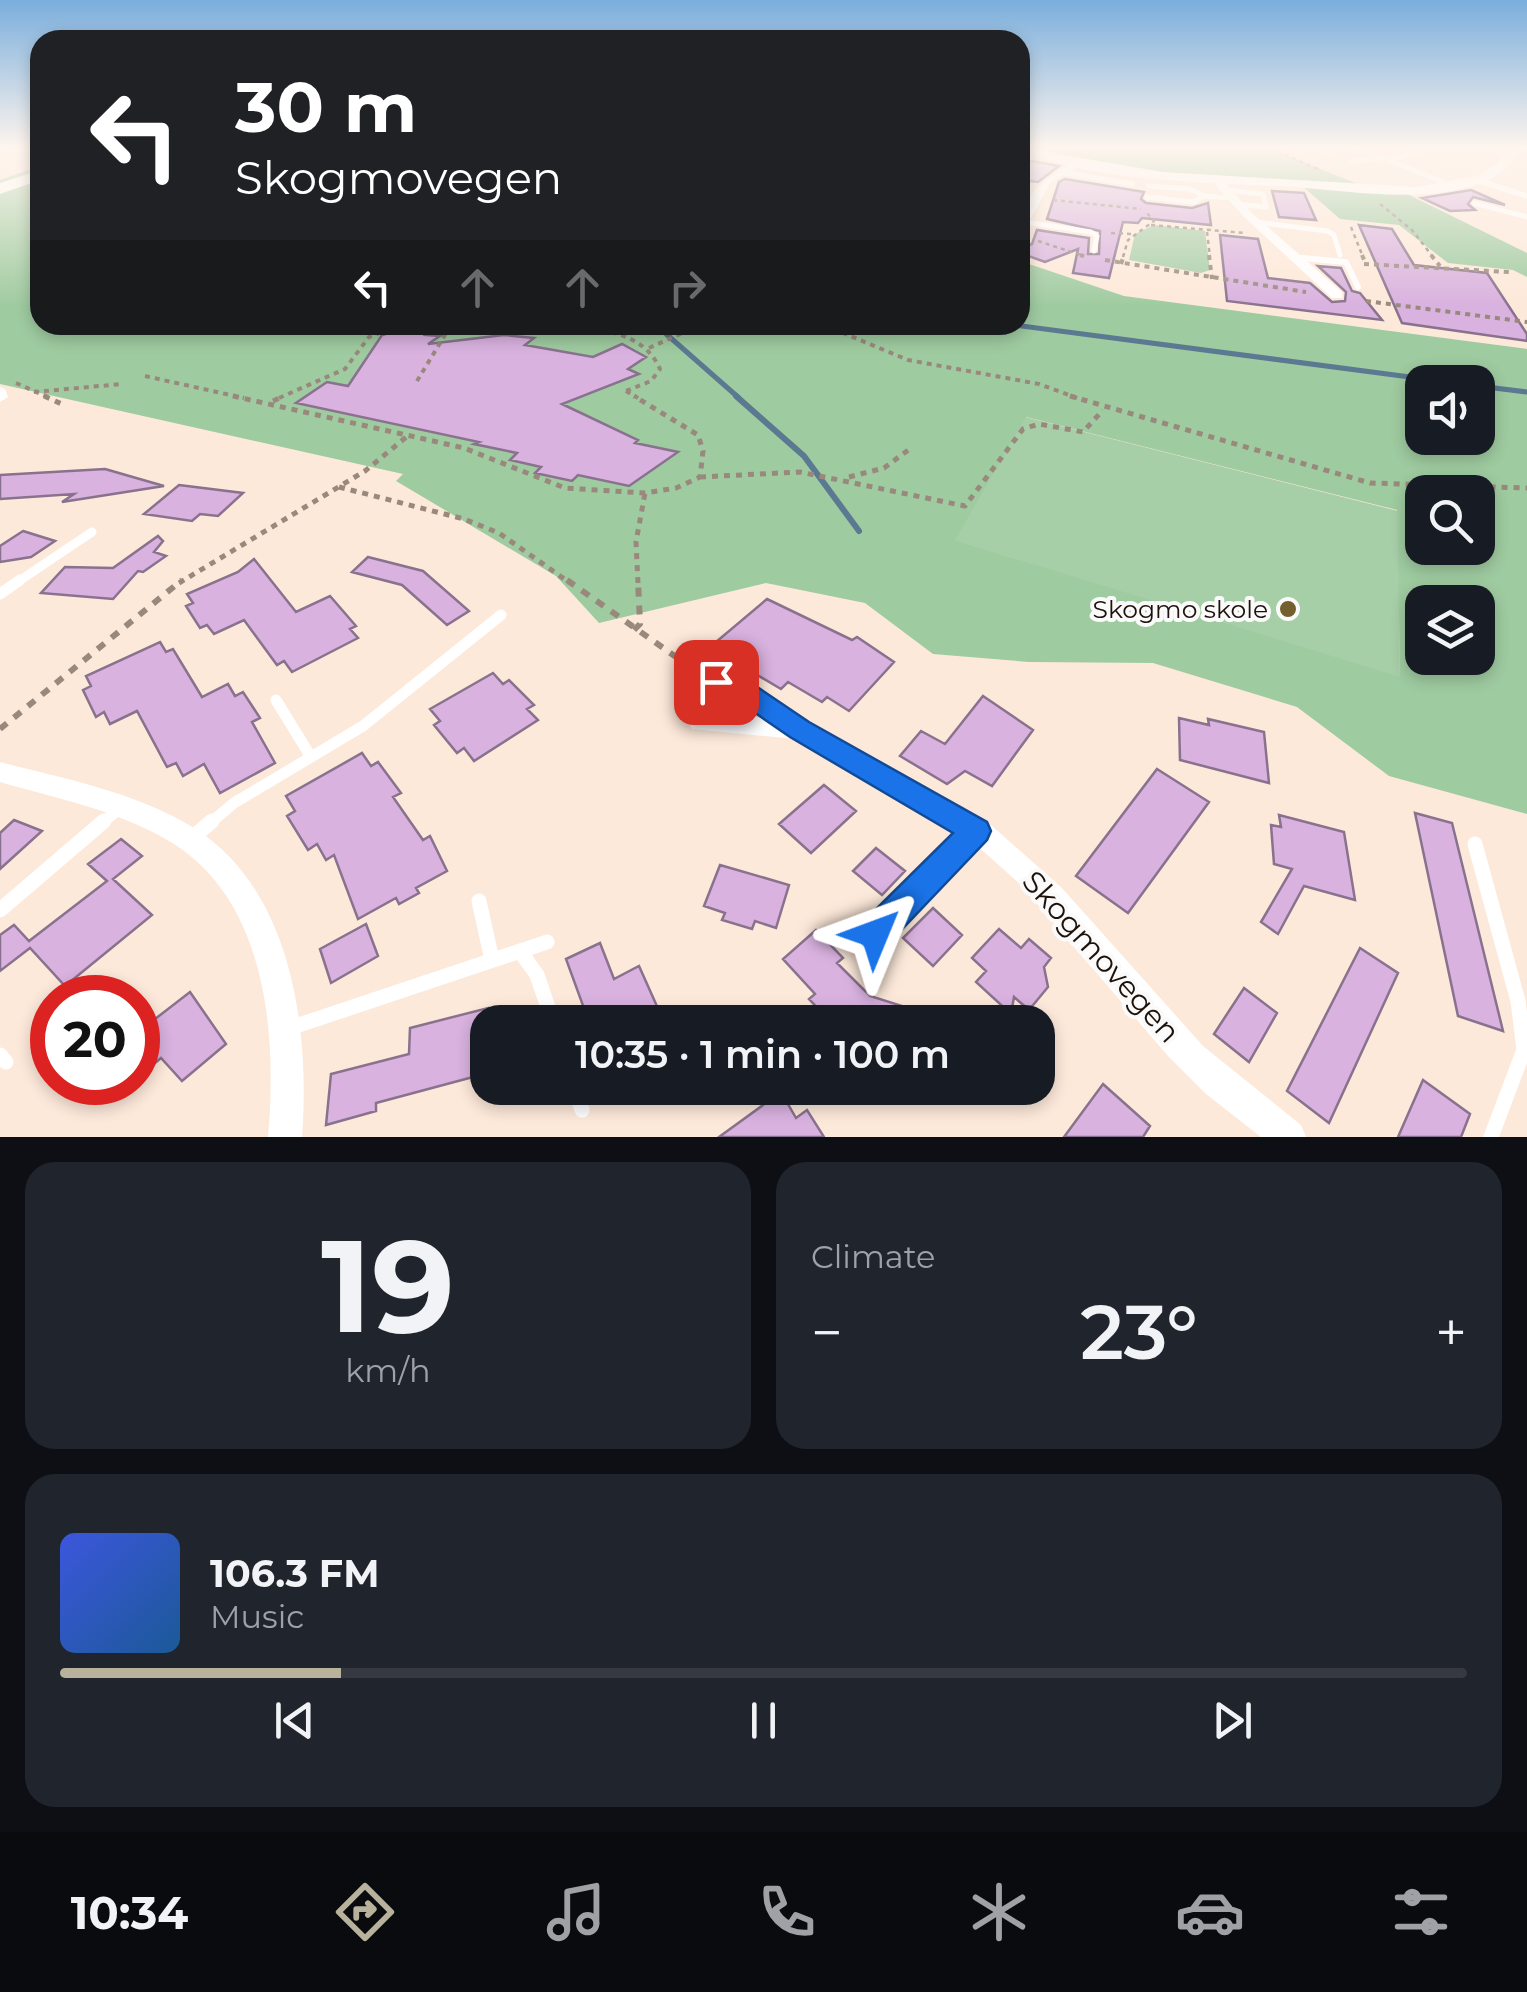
<!DOCTYPE html>
<meta charset="utf-8">
<style>
:root{--surface:#171b24;--page:#20242c;--text:#f1f3f6;--muted:#9ea1a6;--line:#363941;--accent:#b8b19c}
body{margin:0;font-family:Montserrat,sans-serif;background:var(--page);color:var(--text);height:100vh;display:flex;flex-direction:column;font-size:38px;white-space:nowrap}
*{box-sizing:border-box;margin:0}
p{font-size:32px;color:var(--muted)}
.icon{flex:none;width:55px;height:55px;fill:none;stroke:currentColor;stroke-width:2;stroke-linecap:round;stroke-linejoin:round}
.map{position:relative;height:1137px;overflow:hidden}
.details{display:flex;flex-direction:column;gap:25px;padding:25px;background:#0d0f14;flex:1}
.details>*{flex:none}
.hud{position:absolute;left:30px;top:30px;width:1000px;height:305px;border-radius:30px;box-shadow:0 5px 15px #0003;background:#202124;color:#fff;overflow:hidden}
.controls{position:absolute;left:1405px;top:365px;display:grid;gap:20px}
.controls a{display:grid;place-items:center;width:90px;height:90px;border-radius:20px;background:var(--surface);box-shadow:0 5px 15px #0003;font-size:50px}
.speed{position:absolute;left:30px;top:975px;display:flex;gap:20px;font-size:50px;font-weight:700;text-align:center}
.speed>*{display:grid;place-content:center;width:130px;height:130px;border-radius:50%;background:var(--surface);box-shadow:0 5px 15px #0003;line-height:1}
.speed .limit{border:15px solid #d22;background:#fff;color:#111}
.pin{position:absolute;display:grid;place-items:center;width:85px;height:85px;color:#fff;margin:-42px;border-radius:20px;box-shadow:0 5px 15px #0006}
.me{position:absolute;width:110px;margin:-55px;rotate:46deg;stroke-linejoin:round;filter:drop-shadow(0 0 8px #0008)}
.turn{display:flex;align-items:center;gap:35px;height:210px;padding:0 40px;font-size:45px}
.turn .icon{width:130px;height:130px;stroke-width:2.5}
.turn b{display:block;font-size:70px;line-height:85px}
.lanes{display:flex;align-items:center;height:95px;padding:0 40px;background:#0003;justify-content:center;gap:50px;direction:ltr}
.lanes .off{opacity:.35}
.big{font-size:75px;font-weight:600;line-height:1.1}
.details .card{flex:1;display:flex;flex-direction:column;justify-content:center;gap:15px;min-width:0;padding:0 35px;border-radius:30px;background:var(--page)}
.details .dial{align-items:center;gap:0}
.dial b{font-size:130px;line-height:1}
.song{display:flex;align-items:center;gap:30px}
.cover{width:120px;height:120px;border-radius:15px;background:linear-gradient(135deg,hsl(230 70% 55%),hsl(210 70% 35%))}
.played{height:10px;border-radius:5px;background:linear-gradient(90deg,var(--accent) 20%,var(--line) 20%)}
.keys{display:flex;justify-content:space-around;direction:ltr}
.heat{display:flex;justify-content:space-between;align-items:center;font-size:55px;direction:ltr}
.details .tiles{flex:1;display:grid;gap:25px;grid-template-columns:1fr 1fr}
.card:last-child{grid-column:span 2}
.trip{position:absolute;left:470px;top:1005px;width:585px;height:100px;border-radius:30px;background:var(--surface);box-shadow:0 5px 15px #0003;font-weight:600;line-height:100px;text-align:center}
.menu{display:flex;height:160px;justify-content:space-around;align-items:center;background:#090b0e;color:var(--muted)}
.menu .icon{width:70px;height:70px}
.menu .selected{color:var(--accent)}
.menu b{font-size:45px;color:var(--text)}
.map>svg:first-child{display:block}
.green{fill:#a6cea7}
.forest{fill:#9fcba0;fill-rule:evenodd}
.lines{fill:none;stroke-linecap:round;stroke-linejoin:round}
.stream-far1{stroke:#5b7991;stroke-width:5}
.stream{stroke:#5b7991;stroke-width:6}
.building{fill:#d9b2df;stroke:#89728d;stroke-width:2.5}
.path-far3{stroke:#99897d;stroke-width:2.5;stroke-dasharray:4 4;stroke-linecap:butt}
.path-far2{stroke:#99897d;stroke-width:4;stroke-dasharray:5 5;stroke-linecap:butt}
.path-far1{stroke:#99897d;stroke-width:5;stroke-dasharray:6 6;stroke-linecap:butt}
.path{stroke:#99897d;stroke-width:6;stroke-dasharray:9 9;stroke-linecap:butt}
.service-far4{stroke:#fff;stroke-width:5}
.service-far3{stroke:#fff;stroke-width:6}
.service-far2{stroke:#fff;stroke-width:9}
.service-far1{stroke:#fff;stroke-width:11}
.service{stroke:#fff;stroke-width:15}
.minor{fill:#fff;fill-rule:evenodd}
.tertiary{fill:#fff;fill-rule:evenodd}
.primary{fill:#fff;fill-rule:evenodd}
.route{fill:#1a73e8;stroke:#114b97;stroke-width:2.5}
.poi-dot{fill:#73602e;stroke:#fafafa;stroke-width:4}
.labels{text-anchor:middle;stroke-width:8;stroke-linejoin:round;paint-order:stroke}
.poi-label{font-size:25px;fill:#1d120a;stroke:#fafafa;text-anchor:end}
.near-street-label{font-size:30px;fill:#1d120a;stroke:#fafafa}
</style>
<div class="map">
<svg width="1527" height="1137" viewBox="0 0 1527 1137">
<rect width="100%" height="100%" fill="#fde9da"/>
<!-- green -->
<path class="green" d="M1154 225 1205 231 1210 270 1201 273 1129 260 1135 234Z
M1025 417 1398 511 1400 678 954 540Z"/>
<!-- forest -->
<path class="forest" d="M1046 148H1269L1365 187H1393L1527 253V277L1513 270 1448 263 1399 225 1340 219 1300 184 1163 175 1070 159Z
M40 166V325H1020V261L1124 296 1527 349V814L1389 776 1297 707 1153 663 1029 662 933 654 865 603 766 583 599 623 556 576 396 481 403 474 0 384V180ZM1422 382H1478V438H1422ZM1026 417 1397 510 1400 677 955 540ZM1422 492H1478V548H1422ZM1422 602H1478V658H1422Z"/>
<g class="lines">
<!-- stream-far1 -->
<path class="stream-far1" d="M656 325 739 398
M1014 325 1448 382
M1478 386 1527 392"/>
<!-- stream -->
<path class="stream" d="M736 396 804 456 859 531"/>
</g>
<!-- building -->
<path class="building" d="M1020 159 1059 166 1038 182 1020 180Z
M1065 179 1144 192 1141 199 1146 203 1192 208 1208 203 1211 225 1142 218 1138 223 1123 222 1109 278 1073 273 1078 249 1045 262 1020 253V248L1032 244 1037 230 1089 238 1088 254H1099L1100 231 1047 219 1059 182Z
M1471 190 1505 205 1473 197 1468 204 1475 210 1450 211 1422 198Z
M1272 191 1304 193 1316 220 1279 217Z
M1359 225 1392 229 1414 265 1487 273 1527 334V341L1402 323Z
M1220 235 1258 239 1268 278 1310 283 1332 302 1345 301 1346 292 1318 266 1341 268 1352 291 1360 293 1382 320 1227 301Z
M400 330H428L425 335 440 336 428 344 504 335 534 338 525 345 593 357 622 344 646 357 628 369 639 374 562 404 638 440 635 443 678 452 629 486 578 475 572 481 535 473 541 467 510 460 517 453 474 444 479 442 296 403 327 382 348 386 382 335Z
M105 469 164 486 62 502 74 494 0 499V475Z
M179 485 243 493 218 516 200 514 192 521 144 514Z
M23 531 55 541 31 557 0 562V546Z
M158 536 163 541 154 552 166 556 143 572 138 571 113 599 41 593 65 567 113 568Z
M368 557 423 571 469 611 447 625 402 585 352 572Z
M254 559 296 612 330 596 356 626 350 629 358 638 292 672 284 661 277 665 244 620 214 634 207 625 200 628 186 606 193 603 187 594 238 572Z
M767 599 852 640 857 637 894 662 849 711 827 697 822 702 788 682 781 689 710 647Z
M160 642 166 652 173 649 202 697 228 684 235 696 243 692 260 718 252 722 275 763 220 793 204 764 183 776 176 763 167 767 137 711 110 724 104 712 96 717 83 690 91 686 86 676Z
M493 673 503 684 509 680 534 705 527 709 538 720 474 761 464 748 457 753 434 725 440 721 430 709Z
M983 696 1033 730 992 786 965 771 947 784 900 756 921 731 945 744Z
M1179 718 1209 725 1208 719 1264 732 1269 783 1180 760Z
M362 753 371 766 378 762 401 793 393 797 423 840 430 836 447 871 416 888 419 893 399 904 396 898 358 919 334 855 326 860 317 844 308 850 287 816 295 811 286 796Z
M1157 769 1209 802 1128 913 1076 876Z
M824 785 856 811 811 853 779 824Z
M1415 813 1452 823 1503 1031 1458 1016Z
M1279 815 1344 832 1355 900 1304 886 1278 934 1261 922 1292 869 1274 864 1271 825 1281 827Z
M14 820 42 831 0 869V833Z
M121 839 142 856 113 879 152 915 65 986 30 948 0 971V935L14 925 29 941 107 881 88 864Z
M876 848 905 871 882 895 853 871Z
M720 865 789 885 776 928 755 921 752 929 722 920 725 913 704 906Z
M933 908 962 935 933 966 903 938Z
M366 924 378 956 331 983 320 949Z
M999 929 1021 948 1029 939 1051 958 1044 967 1048 987 1029 1010 1014 997 1011 1014 976 982 986 971 972 958Z
M816 930 843 958 837 963 870 996 940 1018 939 1022H831L809 999 815 994 783 959Z
M600 943 614 979 639 966 664 1022H589L566 959Z
M1360 948 1398 973 1329 1123 1287 1091Z
M1244 988 1277 1013 1249 1062 1214 1034Z
M190 992 226 1044 182 1081 161 1058 138 1077V1043L151 1033 146 1026Z
M488 1008V1073L376 1103V1111L326 1125 331 1074 409 1054 410 1028Z
M1423 1080 1470 1114 1461 1137H1398Z
M1103 1084 1150 1126 1143 1137H1064Z
M781 1092 796 1118 807 1110 824 1137H719Z"/>
<g class="lines">
<!-- path-far3 -->
<path class="path-far3" d="M1270 148 1318 169
M1053 200 1141 209
M1380 204 1412 230 1433 257
M1151 225 1245 233
M1351 227 1363 257
M1207 232 1210 257
M1111 233 1133 234
M1038 241 1084 256
M1123 257 1128 240 1154 221 1146 212"/>
<!-- path-far2 -->
<path class="path-far2" d="M1080 255 1084 256
M1209 255 1212 279
M1362 255 1365 262
M1431 255 1440 266
M1105 260 1306 292
M1121 264 1124 255
M1364 264 1509 272
M1366 301 1527 322
M552 325C591 328 642 328 660 369L651 381 626 391
M824 325 908 360 1039 384 1077 398
M649 348 700 325
M145 376 244 398
M417 381 451 325
M16 383 50 398
M626 391 638 398
M34 392 122 384
M279 398 345 369 369 337 399 325"/>
<!-- path-far1 -->
<path class="path-far1" d="M44 396 64 405
M233 396 464 448 565 488 645 493 676 488 700 477 703 451 698 435 634 396
M1070 396 1370 483 1527 488
M273 401 284 396
M700 477 800 472 965 506 1023 429 1039 424 1083 432 1103 410
M849 477 884 468 911 448
M339 487 464 519 499 533 570 583
M179 583 365 471 410 434
M638 583 636 542 645 493"/>
<!-- path -->
<path class="path" d="M567 580 693 669
M634 630 640 624 638 580
M0 729 182 580"/>
<!-- service-far4 -->
<path class="service-far4" d="M1327 151 1357 148
M1390 160 1427 148
M1351 161 1385 158
M1061 172 1132 184
M1224 190 1263 194 1266 207 1237 204
M1204 196 1232 198
M1147 197 1193 202 1204 196 1190 189 1148 186
M1474 203 1527 217
M1025 222 1091 232 1097 236 1094 251
M1255 222 1327 231 1334 235 1340 255"/>
<!-- service-far3 -->
<path class="service-far3" d="M1292 257 1346 262 1358 287"/>
<!-- service-far2 -->
<path class="service-far2" d="M16 583 92 532"/>
<!-- service-far1 -->
<path class="service-far1" d="M0 594 20 580
M276 700 311 757
M101 824 120 808
M209 824 234 803 363 726 501 615"/>
<!-- service -->
<path class="service" d="M191 839 212 821
M1475 844 1518 1001 1524 1050 1491 1137
M479 901 492 960
M0 910 104 821
M875 934 975 832
M520 951 537 975 553 1022
M287 1029 547 942
M0 1055 6 1062
M575 1088 582 1110"/>
<!-- minor -->
<path class="minor" d="M1353 148H1365L1458 185 1449 187Z
M1077 161 1085 163 1050 183 1026 227 1020 230C1020 194 1048 176 1077 161Z
M1211 176H1219L1252 213 1342 292V298H1332L1244 217 1211 180Z
M1477 177 1527 193V199L1473 182Z
M0 387 5 389 8 397 0 402Z
M721 673 760 687 832 738 940 794 992 826 1062 888 1203 1046 1301 1125 1306 1137H1261L1206 1094 1168 1056 1020 884 973 842 948 825 796 739 692 729 680 708C686 685 697 675 721 673ZM714 691 734 694 768 718 707 713 704 708 707 697Z
M0 762C65 779 136 792 194 828 293 890 310 1031 302 1137H268C277 1037 268 904 174 844 121 811 59 799 0 782Z"/>
<!-- tertiary -->
<path class="tertiary" d="M1023 148 1163 172 1416 187 1478 176 1497 164 1508 148H1520C1507 173 1487 184 1460 189 1405 201 1348 191 1293 187 1225 183 1078 182 1023 148Z"/>
<!-- primary -->
<path class="primary" d="M40 170V180L0 194V183Z"/>
</g>
<!-- sky -->
<linearGradient id="sky" x2="0" y2="1"><stop stop-color="#7aaedc"/><stop offset="0.48" stop-color="#fef5ee"/><stop offset="1" stop-color="#fef5ee" stop-opacity="0"/></linearGradient>
<rect width="1527" height="307" fill="url(#sky)"/>
<!-- route -->
<path class="route" d="M716 672 747 680 809 722 987 822 991 831 987 840 887 945 875 950 863 945 858 934 863 922 953 833 790 737 729 695 707 688 703 682 707 675Z"/>
<!-- markers -->
<circle class="poi-dot" cx="1288" cy="609" r="10"/>
<g class="labels">
<!-- poi labels -->
<g class="poi-label">
<text x="1268" y="618">Skogmo skole</text>
</g>
<!-- near-street labels -->
<g class="near-street-label">
<text transform="translate(1101 957) rotate(48)" y="10">Skogmovegen</text>
</g>
</g>
</svg>
<div class="controls">
<a><svg class="icon" aria-label="sound" viewBox="0 0 24 24"><path d="M4 9h4l5-4v14l-5-4H4zM17 9q2 3 0 6"/></svg></a>
<a><svg class="icon" aria-label="search" viewBox="0 0 24 24"><circle cx="10" cy="10" r="6"/><path d="M15 15l6 6"/></svg></a>
<a><svg class="icon" aria-label="layers" viewBox="0 0 24 24"><path d="M12 4l9 5-9 5-9-5zM3 14l9 5 9-5"/></svg></a>
</div>
<div class="speed"><div class="limit">20</div></div>
<div class="pin" style="left:716px;top:682px;background:#d93025"><svg class="icon" aria-label="arrive" viewBox="0 0 24 24"><path d="M6 21V4h12l-3 4 3 4H6"/></svg></div>
<svg class="me" style="left:875px;top:934px" viewBox="-20 -20 40 40"><path d="M0-17L14 15 0 8-14 15z" fill="#1a73e8" stroke="#fff" stroke-width="4"/></svg>
<div class="trip">10:35 · 1 min · 100 m</div>
<div class="hud">
<div class="turn"><svg class="icon" aria-label="left" viewBox="0 0 24 24"><path d="M17 20v-9H6M10 6l-5 5 5 5"/></svg><div><b>30 m</b>Skogmovegen</div></div>
<div class="lanes"><svg class="icon" aria-label="left" viewBox="0 0 24 24"><path d="M17 20v-9H6M10 6l-5 5 5 5"/></svg><svg class="icon off" aria-label="ahead" viewBox="0 0 24 24"><path d="M12 20V5M6 11l6-6 6 6"/></svg><svg class="icon off" aria-label="ahead" viewBox="0 0 24 24"><path d="M12 20V5M6 11l6-6 6 6"/></svg><svg class="icon off" aria-label="right" viewBox="0 0 24 24"><path d="M7 20v-9h11M14 6l5 5-5 5"/></svg></div>
</div>
</div>
<section class="details">
<div class="tiles">
<div class="card dial"><b>19</b><p>km/h</p></div>
<div class="card"><p>Climate</p>
<div class="heat"><a>−</a><b class="big">23°</b><a>+</a></div>
</div>
<div class="card">
<div class="song"><i class="cover"></i><div><b>106.3 FM</b><p>Music</p></div></div>
<div class="played"></div>
<div class="keys"><svg class="icon" aria-label="previous" viewBox="0 0 24 24"><path d="M18 5L8 12l10 7zM5 5v14"/></svg><svg class="icon" aria-label="pause" viewBox="0 0 24 24"><path d="M8 5v14M16 5v14"/></svg><svg class="icon" aria-label="next" viewBox="0 0 24 24"><path d="M6 5l10 7-10 7zM19 5v14"/></svg></div>
</div>
</div>
</section>
<nav class="menu">
<b>10:34</b>
<svg class="icon selected" aria-label="directions" viewBox="0 0 24 24"><path d="M12 3l9 9-9 9-9-9zM9 14v-3h6M13 9l2 2-2 2"/></svg>
<svg class="icon" aria-label="music" viewBox="0 0 24 24"><path d="M9 18V5l10-2v13"/><circle cx="6" cy="18" r="3"/><circle cx="16" cy="16" r="3"/></svg>
<svg class="icon" aria-label="phone" viewBox="0 0 24 24"><path d="M5 4h4l2 5-3 2q2 4 5 5l2-3 5 2v4C11 20 4 13 5 4z"/></svg>
<svg class="icon" aria-label="climate" viewBox="0 0 24 24"><path d="M12 3v18M4 7l16 10M4 17L20 7"/></svg>
<svg class="icon" aria-label="car" viewBox="0 0 24 24"><path d="M5 17H2v-5l4-1 3-4h7l3 4 3 1v5h-3M9 17h6M6 11h13"/><circle cx="7" cy="17" r="2"/><circle cx="17" cy="17" r="2"/></svg>
<svg class="icon" aria-label="filters" viewBox="0 0 24 24"><path d="M4 7h16M4 17h16"/><circle cx="9" cy="7" r="2"/><circle cx="15" cy="17" r="2"/></svg>
</nav>
